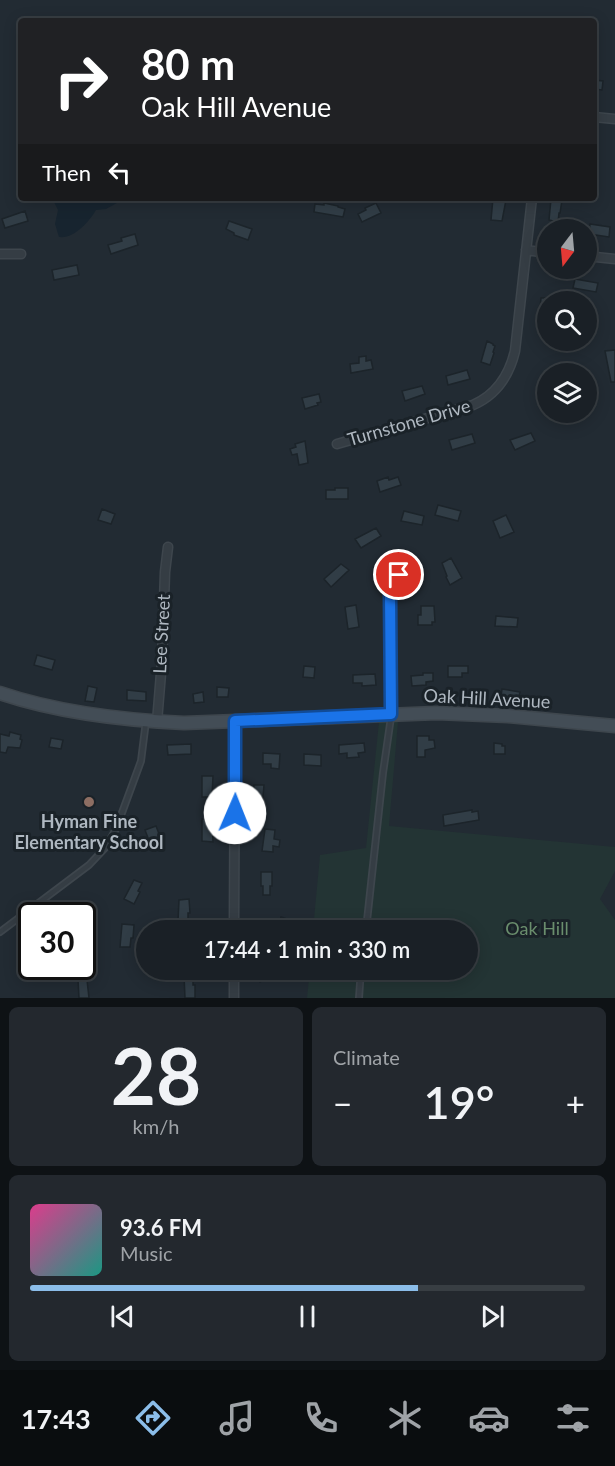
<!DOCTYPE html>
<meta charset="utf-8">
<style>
:root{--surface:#1a2026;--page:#23282e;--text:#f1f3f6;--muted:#9fa3a7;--line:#383e43;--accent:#8bbde9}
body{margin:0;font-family:Lato,sans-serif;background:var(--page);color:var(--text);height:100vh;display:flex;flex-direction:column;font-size:22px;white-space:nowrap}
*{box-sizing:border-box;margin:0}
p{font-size:20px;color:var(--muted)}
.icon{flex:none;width:33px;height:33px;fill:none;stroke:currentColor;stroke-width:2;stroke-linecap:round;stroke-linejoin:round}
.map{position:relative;height:998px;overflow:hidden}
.panel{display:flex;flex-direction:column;gap:9px;padding:9px;background:#0e1215;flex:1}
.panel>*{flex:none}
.banner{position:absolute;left:18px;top:18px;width:579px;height:183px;border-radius:6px;box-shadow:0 3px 15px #0003,0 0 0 2px var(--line);background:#202124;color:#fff;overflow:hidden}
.needle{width:39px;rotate:196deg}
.fabs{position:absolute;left:537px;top:219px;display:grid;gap:12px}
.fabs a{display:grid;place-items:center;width:60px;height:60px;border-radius:50%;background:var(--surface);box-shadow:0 3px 15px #0003,0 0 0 2px var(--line);font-size:30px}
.speed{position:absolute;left:18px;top:902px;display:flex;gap:12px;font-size:30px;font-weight:700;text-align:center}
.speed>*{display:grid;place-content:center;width:78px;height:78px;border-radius:50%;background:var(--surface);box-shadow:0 3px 15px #0003,0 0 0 2px var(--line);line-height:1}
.speed .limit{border:3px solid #111;border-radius:9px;background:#fff;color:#111}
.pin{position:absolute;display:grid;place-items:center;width:51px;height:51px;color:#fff;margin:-26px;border:3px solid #fff;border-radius:50%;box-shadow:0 2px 6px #0007}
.me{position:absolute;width:66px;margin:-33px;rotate:1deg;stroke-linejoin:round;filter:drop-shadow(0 0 4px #0008)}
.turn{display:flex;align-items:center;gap:21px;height:126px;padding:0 24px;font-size:27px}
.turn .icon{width:78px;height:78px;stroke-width:2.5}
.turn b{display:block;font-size:42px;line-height:51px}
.then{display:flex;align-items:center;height:57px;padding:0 24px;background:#0003;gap:12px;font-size:22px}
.big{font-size:45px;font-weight:600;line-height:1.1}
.panel .card{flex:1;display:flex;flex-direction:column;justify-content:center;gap:9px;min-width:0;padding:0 21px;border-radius:9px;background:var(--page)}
.panel .dial{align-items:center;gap:0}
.dial b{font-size:78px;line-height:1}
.song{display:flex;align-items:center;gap:18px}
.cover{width:72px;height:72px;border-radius:9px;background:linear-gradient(135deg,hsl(330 70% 55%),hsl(170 70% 35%))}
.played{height:6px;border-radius:3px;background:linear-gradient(90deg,var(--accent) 70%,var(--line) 70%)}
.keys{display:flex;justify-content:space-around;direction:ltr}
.heat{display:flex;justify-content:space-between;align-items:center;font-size:33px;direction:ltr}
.panel .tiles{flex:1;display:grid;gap:9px;grid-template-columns:1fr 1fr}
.card:last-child{grid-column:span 2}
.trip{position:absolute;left:136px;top:920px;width:342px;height:60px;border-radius:30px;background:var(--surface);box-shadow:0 3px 15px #0003,0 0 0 2px var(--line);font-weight:600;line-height:60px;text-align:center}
.menu{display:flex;height:96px;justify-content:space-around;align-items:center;background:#0a0d0f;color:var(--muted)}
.menu .icon{width:42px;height:42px}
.menu .current{color:var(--accent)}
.menu b{font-size:27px;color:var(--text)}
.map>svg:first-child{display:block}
.green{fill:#233434}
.water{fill:#17242f}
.building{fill:#313d46;stroke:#1c242a;stroke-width:1.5}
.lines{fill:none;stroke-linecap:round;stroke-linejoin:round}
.service-casing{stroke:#3e464d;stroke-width:8}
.minor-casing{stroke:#3e464d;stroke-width:11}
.secondary-casing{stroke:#3e464d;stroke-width:15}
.service{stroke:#353d44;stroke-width:4.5}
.minor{stroke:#353d44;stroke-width:8}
.secondary{stroke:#434d56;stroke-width:12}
.route-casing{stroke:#114b97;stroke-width:15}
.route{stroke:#1a73e8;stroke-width:10}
.education-dot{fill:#8d6e63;stroke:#1a2228;stroke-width:2}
.labels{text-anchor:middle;stroke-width:6;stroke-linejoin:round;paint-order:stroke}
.street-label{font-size:18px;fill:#afb8c1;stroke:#1a2228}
.poi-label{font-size:18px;font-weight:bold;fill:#afb8c1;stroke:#1a2228}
.park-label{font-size:18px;fill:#6a8e6d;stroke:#1a2228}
</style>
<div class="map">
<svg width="615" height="998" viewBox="0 0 615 998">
<rect width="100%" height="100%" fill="#222b33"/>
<!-- green -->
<path class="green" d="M379 722H398L389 826 615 847V871L600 899 615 920V998H307L310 969H468V930H313L320 855 366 848Z"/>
<!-- water -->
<path class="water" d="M52 198H126L106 209 96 210C89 222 74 239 59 237L55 224 58 210Z"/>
<!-- building -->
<path class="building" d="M594 80 603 81 602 90 594 89Z
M493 198 505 199 506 200 502 221 491 220Z
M551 199 562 200 560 213H559L558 222 549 220Z
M324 203 338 206V207L345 209 343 217 314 212 315 204 324 205Z
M376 203 381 213 362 222 358 214 366 210 365 208Z
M25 211 28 221 5 228 2 219Z
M229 221 252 229 248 240 234 235V233L226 229Z
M590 224 610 227 609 237 589 234Z
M135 234 138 245 111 254 108 245 122 241 121 238Z
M77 265 79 275 54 280 52 270Z
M575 279 598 283 596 292 573 288Z
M541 298H548V311H540Z
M487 341 493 344V345L495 346 493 352 494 353 490 365 481 362Z
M615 350V382H611L605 351Z
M366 356V361L371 360 373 369 351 373 350 364 359 363V357Z
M467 370 470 379 448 385 446 376Z
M548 384V399L544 404 537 398Z
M422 386 425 394 405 401 402 391Z
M319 394 321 402 317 403 318 405 305 409 302 398Z
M531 433 535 441 515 450 510 440Z
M472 434 475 443 452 450 449 440Z
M305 441 308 463 299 465 297 454 292 455 290 449 296 447 295 444Z
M388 477 389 480 398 477 401 485 380 492 377 481Z
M335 488H348V499H326V490H335Z
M438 505 461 511 458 521 435 515Z
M102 509 115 514 111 524 98 520Z
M404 511 424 516 422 525 401 521Z
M506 515 514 532 500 538 493 521Z
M376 528 381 536 361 548 355 539Z
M451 558 462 578 450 585 446 577 447 576 442 563Z
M341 564 349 570 331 587 324 579Z
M356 605 359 627 348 629 345 607Z
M421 606H434L435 622H432V625H418V615H421Z
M496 616 518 618 517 627 495 626Z
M37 655 55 660 52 670 34 665Z
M304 666 315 667 314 678 303 677Z
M448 666H468V673H462V677H448Z
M423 673H433V681L426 682V685L412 686 411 676 423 675Z
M375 674 376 685 362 686V683H353V675Z
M88 686 97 688 94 702 85 701Z
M217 687 229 688 228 697H217Z
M502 689 520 692 518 700 501 697Z
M127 690 146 692V701L127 700Z
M203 692 204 702 194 703 193 694Z
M10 732 21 735 20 739 22 740 20 748 8 747 6 753 0 752V734L9 736Z
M417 736H429V740H434L435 748 425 750V757H417Z
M51 738 63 740 61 749 49 747Z
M364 743 365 752 358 753 359 757 347 758V753L339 754V745Z
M494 743 502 744V746H505V754H494Z
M191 744V754L168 755 167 745Z
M263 753 280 754 279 769 271 768V764H263Z
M304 754 321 755V766L304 765Z
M202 776H213L212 797H202Z
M254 785H264L262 808H252Z
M472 810V812L478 811 479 820 444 826 443 815Z
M202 819H212L213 842 202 841Z
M156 826 161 839 158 840 161 847 153 851 145 830Z
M265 829 275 830 274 839 280 840 279 847 273 846V852L262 851Z
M261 872H272V886H270V895H263V886H261Z
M134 880 142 883 138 891 140 892 134 904 124 899Z
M189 899 190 913H188V921H178L179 900Z
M281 917 293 921 290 930H277Z
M122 924 134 925 133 938H131L130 947H120Z
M262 969H281L260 982 255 974Z
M184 975 193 976V985H195V998H185Z
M78 980H87L89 998H79Z"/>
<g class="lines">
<defs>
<path id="service" d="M366 930 383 773 391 717
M0 932 89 865 105 848 116 829 141 761 146 721
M359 998 361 969"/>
<path id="minor" d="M594 117 615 119
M526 250 548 253
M0 254H21
M586 256 615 259
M337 444 473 405C496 395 509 376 515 351L532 198
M391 714 390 595 399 575
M157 722 162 661 165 572 168 547
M234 930 235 721
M234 998V969"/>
<path id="secondary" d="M0 693C59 713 122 720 184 723L437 713 508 716 615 726"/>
</defs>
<!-- service casing -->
<use href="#service" class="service-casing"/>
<!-- minor casing -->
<use href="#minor" class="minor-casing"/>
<!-- secondary casing -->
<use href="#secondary" class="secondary-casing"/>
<!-- service -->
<use href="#service" class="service"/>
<!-- minor -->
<use href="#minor" class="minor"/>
<!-- secondary -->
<use href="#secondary" class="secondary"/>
</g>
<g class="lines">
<defs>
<path id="route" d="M235 813V721L391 714 390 595 399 575"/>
</defs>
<!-- route casing -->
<use href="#route" class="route-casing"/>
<!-- route -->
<use href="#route" class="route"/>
</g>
<!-- markers -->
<circle class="education-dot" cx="89" cy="802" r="6"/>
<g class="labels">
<!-- street labels -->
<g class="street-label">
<text transform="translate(409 423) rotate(-16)" y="6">Turnstone Drive</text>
<text transform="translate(162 634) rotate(-87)" y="6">Lee Street</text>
<text transform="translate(487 699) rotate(3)" y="6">Oak Hill Avenue</text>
</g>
<!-- poi labels -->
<g class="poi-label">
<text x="89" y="828">Hyman Fine<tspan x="89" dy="21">Elementary School</tspan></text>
</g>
<!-- park labels -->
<g class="park-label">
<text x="537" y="935">Oak Hill</text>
</g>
</g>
</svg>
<div class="fabs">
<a><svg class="needle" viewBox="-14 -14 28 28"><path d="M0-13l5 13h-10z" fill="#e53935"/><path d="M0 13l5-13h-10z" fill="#9fa3a7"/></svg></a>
<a><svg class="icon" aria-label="search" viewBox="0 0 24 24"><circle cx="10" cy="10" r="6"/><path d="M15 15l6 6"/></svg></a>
<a><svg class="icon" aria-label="layers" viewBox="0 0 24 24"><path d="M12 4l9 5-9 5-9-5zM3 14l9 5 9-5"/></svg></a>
</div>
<div class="speed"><div class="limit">30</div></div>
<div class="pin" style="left:399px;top:575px;background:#d93025"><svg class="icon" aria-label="arrive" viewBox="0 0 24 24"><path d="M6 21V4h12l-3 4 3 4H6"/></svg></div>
<svg class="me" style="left:235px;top:813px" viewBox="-20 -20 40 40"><circle r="19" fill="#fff"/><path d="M0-13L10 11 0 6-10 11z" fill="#1a73e8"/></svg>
<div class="trip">17:44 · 1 min · 330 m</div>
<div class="banner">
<div class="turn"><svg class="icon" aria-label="right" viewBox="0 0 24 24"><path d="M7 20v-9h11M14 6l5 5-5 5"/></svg><div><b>80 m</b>Oak Hill Avenue</div></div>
<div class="then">Then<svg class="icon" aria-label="left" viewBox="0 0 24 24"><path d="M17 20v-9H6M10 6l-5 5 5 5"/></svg></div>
</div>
</div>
<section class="panel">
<div class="tiles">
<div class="card dial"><b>28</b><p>km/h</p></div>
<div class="card"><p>Climate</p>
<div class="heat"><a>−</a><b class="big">19°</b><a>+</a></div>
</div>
<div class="card">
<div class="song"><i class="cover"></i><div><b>93.6 FM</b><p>Music</p></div></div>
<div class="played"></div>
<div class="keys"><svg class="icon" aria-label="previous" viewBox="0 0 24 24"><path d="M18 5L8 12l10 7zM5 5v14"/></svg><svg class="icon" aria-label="pause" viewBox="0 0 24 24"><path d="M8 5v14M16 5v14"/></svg><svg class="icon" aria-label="next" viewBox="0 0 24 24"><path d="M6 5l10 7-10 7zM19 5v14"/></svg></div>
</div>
</div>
</section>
<nav class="menu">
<b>17:43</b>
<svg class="icon current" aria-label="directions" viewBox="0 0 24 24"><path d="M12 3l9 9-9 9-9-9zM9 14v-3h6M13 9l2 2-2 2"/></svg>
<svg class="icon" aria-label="music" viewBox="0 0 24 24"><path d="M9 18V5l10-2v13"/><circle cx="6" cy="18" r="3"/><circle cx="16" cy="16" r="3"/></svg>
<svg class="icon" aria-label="phone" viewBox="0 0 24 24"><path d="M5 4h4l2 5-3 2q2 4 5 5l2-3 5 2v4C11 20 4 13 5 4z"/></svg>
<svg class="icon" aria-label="climate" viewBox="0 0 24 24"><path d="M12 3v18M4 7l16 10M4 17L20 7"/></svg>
<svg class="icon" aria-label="car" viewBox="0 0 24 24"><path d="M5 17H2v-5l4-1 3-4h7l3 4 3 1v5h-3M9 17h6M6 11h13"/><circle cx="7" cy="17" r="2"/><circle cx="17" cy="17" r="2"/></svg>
<svg class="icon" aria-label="filters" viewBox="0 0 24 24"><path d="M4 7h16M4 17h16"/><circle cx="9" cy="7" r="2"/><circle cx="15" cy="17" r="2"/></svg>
</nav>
